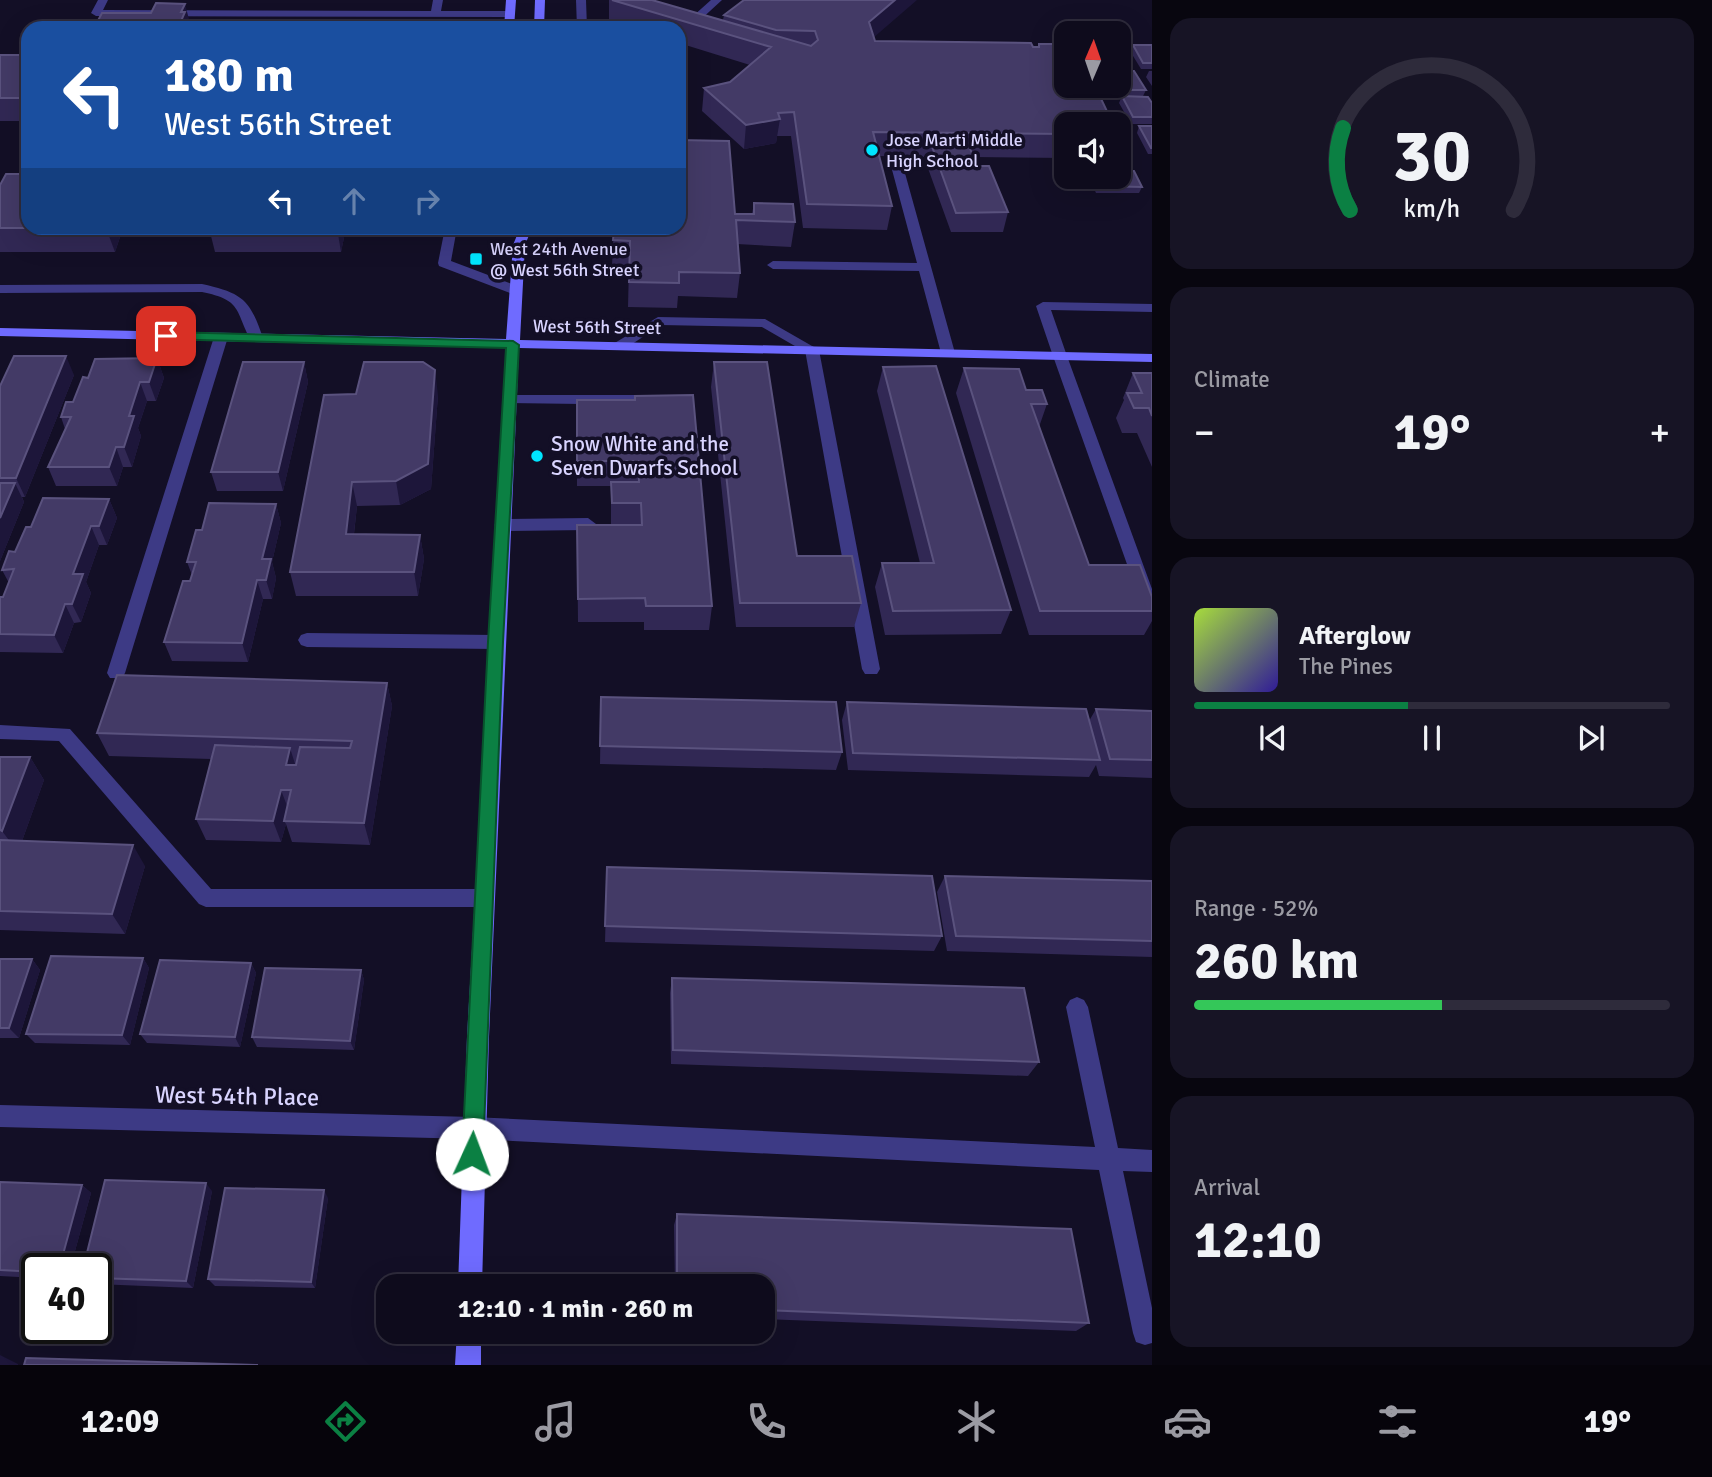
<!DOCTYPE html>
<meta charset="utf-8">
<style>
:root{--surface:#0e0b1c;--page:#171425;--text:#f1f3f6;--muted:#9b9ba3;--line:#2e2b3b;--accent:#0b8043}
body{margin:0;font-family:Signika,sans-serif;background:var(--page);color:var(--text);height:100vh;display:flex;flex-direction:column;font-size:26px;white-space:nowrap}
*{box-sizing:border-box;margin:0}
p{font-size:23px;color:var(--muted)}
.icon{flex:none;width:38px;height:38px;fill:none;stroke:currentColor;stroke-width:2;stroke-linecap:round;stroke-linejoin:round}
.map{position:relative;flex:1;overflow:hidden}
.panel{display:flex;flex-direction:column;gap:18px;padding:18px;background:#08060f;width:560px}
.panel>*{flex:none}
.hud{position:absolute;left:21px;top:21px;width:665px;height:214px;border-radius:21px;box-shadow:0 7px 28px #0002,0 0 0 2px var(--line);background:#1a4fa0;color:#fff;overflow:hidden}
.needle{width:46px;rotate:2deg}
.fabs{position:absolute;left:1054px;top:21px;display:grid;gap:14px}
.fabs a{display:grid;place-items:center;width:77px;height:77px;border-radius:14px;background:var(--surface);box-shadow:0 7px 28px #0002,0 0 0 2px var(--line);font-size:35px}
.speed{position:absolute;left:21px;top:1253px;display:flex;gap:14px;font-size:35px;font-weight:700;text-align:center}
.speed>*{display:grid;place-content:center;width:91px;height:91px;border-radius:50%;background:var(--surface);box-shadow:0 7px 28px #0002,0 0 0 2px var(--line);line-height:1}
.speed .limit{border:4px solid #111;border-radius:10px;background:#fff;color:#111}
.pin{position:absolute;display:grid;place-items:center;width:60px;height:60px;color:#fff;margin:-30px;border-radius:14px;box-shadow:0 4px 10px #0006}
.me{position:absolute;width:77px;margin:-38px;rotate:2deg;stroke-linejoin:round;filter:drop-shadow(0 0 5px #0008)}
.turn{display:flex;align-items:center;gap:24px;height:147px;padding:0 28px;font-size:32px}
.turn .icon{width:91px;height:91px;stroke-width:2.5}
.turn b{display:block;font-size:49px;line-height:60px}
.lanes{display:flex;align-items:center;height:66px;padding:0 28px;background:#0003;justify-content:center;gap:35px;direction:ltr}
.lanes .off{opacity:.35}
.big{font-size:52px;font-weight:800;line-height:1.1}
.panel .widget{flex:1;display:flex;flex-direction:column;justify-content:center;gap:10px;min-width:0;padding:0 24px;border-radius:21px;background:var(--page)}
.panel .dial{align-items:center;gap:0}
.dial svg{height:182px;overflow:visible;fill:none;stroke:var(--line);stroke-width:7;stroke-linecap:round;text-anchor:middle}
.dial text{fill:var(--text);stroke:none}
.song{display:flex;align-items:center;gap:21px}
.cover{width:84px;height:84px;border-radius:10px;background:linear-gradient(135deg,hsl(80 70% 55%),hsl(250 70% 35%))}
.played{height:7px;border-radius:4px;background:linear-gradient(90deg,var(--accent) 45%,var(--line) 45%)}
.keys{display:flex;justify-content:space-around;direction:ltr}
.heat{display:flex;justify-content:space-between;align-items:center;font-size:38px;direction:ltr}
.charge{height:10px;border-radius:5px;background:linear-gradient(90deg,#34c759 52%,var(--line) 0)}
.trip{position:absolute;left:376px;top:1274px;width:399px;height:70px;border-radius:21px;background:var(--surface);box-shadow:0 7px 28px #0002,0 0 0 2px var(--line);font-weight:800;line-height:70px;text-align:center}
.menu{display:flex;height:112px;justify-content:space-around;align-items:center;background:#06040b;color:var(--muted)}
.menu .icon{width:49px;height:49px}
.menu .on{color:var(--accent)}
.menu b{font-size:32px;color:var(--text)}
main{display:flex;flex:1;min-height:0}
.map>svg:first-child{display:block}
.lines{fill:none;stroke-linecap:round;stroke-linejoin:round}
.lane{fill:#3d3a85;fill-rule:evenodd}
.street{fill:#3d3a85;fill-rule:evenodd}
.secondary{fill:#6f6bff;fill-rule:evenodd}
.wall{fill:#312854}
.shaded-wall{fill:#1d163a}
.building{fill:#433a66;stroke:#5a527e;stroke-width:2}
.route{fill:#0b8043;stroke:#07532c;stroke-width:2}
.poi-dot{fill:#00e5ff;stroke:#130f26;stroke-width:2.5}
.labels{text-anchor:middle;stroke-width:7;stroke-linejoin:round;paint-order:stroke}
.far-poi-label{font-size:18px;fill:#d9d4ff;stroke:#130f26;text-anchor:start}
.far-street-label{font-size:18px;fill:#d9d4ff;stroke:#130f26}
.poi-label{font-size:21px;fill:#d9d4ff;stroke:#130f26;text-anchor:start}
.near-street-label{font-size:24px;fill:#d9d4ff;stroke:#130f26}
</style>
<main>
<div class="map">
<svg width="1152" height="1365" viewBox="0 0 1152 1365">
<rect width="100%" height="100%" fill="#130f26"/>
<g class="lines">
<!-- lane -->
<path class="lane" d="M98 0H108L103 10 431 11 433 0H443L441 11H510L515 14 510 17 96 16 91 13Z
M576 0H586L587 28H577Z
M711 0H722L698 22 675 18 680 15 692 17Z
M893 164 903 166 955 353 953 356H943L941 353 919 271 773 269 767 265 773 261 917 263 891 166Z
M445 228H457L451 261 520 287V293H510L439 266 438 263Z
M202 284C242 293 250 299 263 338L261 341H251C235 310 242 300 202 292L0 293V285Z
M1043 302 1152 304V312L1051 310 1067 356 1060 360 1053 356 1036 306Z
M658 317 765 319 819 350 812 354 807 353 762 327 661 325 623 350H613V344Z
M221 333 228 337 125 673 122 678H110L107 673 214 337Z
M509 395H656L663 400 656 405 504 403 502 400Z
M588 518 596 524 588 530 502 531 494 525 502 519Z
M307 633 496 635 502 637 505 642 502 647 496 649 307 647 301 645 298 640 301 635Z
M0 725 70 729 211 889H484L491 892 494 898 491 904 484 907H206L199 904 59 741 0 739Z
M1077 997 1084 1000 1088 1007 1118 1148 1152 1150V1172L1123 1171 1152 1308V1343L1145 1345 1136 1342 1133 1333 1099 1170 473 1139 465 1136 462 1128 465 1120 473 1117 1095 1147 1066 1007 1070 1000Z"/>
<!-- street -->
<path class="street" d="M812 346 819 350 880 669 877 674H865L862 669 805 350Z
M1060 352 1067 356 1152 589V618L1144 612 1053 356Z
M0 1105 473 1117 481 1120 484 1128 481 1136 473 1139 0 1127Z"/>
<!-- secondary -->
<path class="secondary" d="M506 0H516L514 28H504Z
M535 0H545L544 28H534Z
M520 228H532L525 245 520 340 1152 354V362L519 348 489 1037 482 1286H458L467 1037 506 348 0 336V328L506 339 513 245Z
M457 1332H481V1365H455Z"/>
</g>
<!-- wall -->
<path class="wall" d="M609 0H652L723 20 724 15 874 38 875 41 1033 47H1038L1039 44 1066 124V158L973 157 977 166 1008 212 1003 232H951L925 160 926 157 879 156 892 206 887 230 803 228 791 136H777L776 143 744 149 702 111 704 88 730 82 750 65 679 43V28H629L609 22Z
M1118 45 1130 63 1128 70H1118Z
M1133 45H1152V69H1141L1130 51Z
M0 55H28V121H0Z
M1149 71H1152V86L1146 77Z
M1111 86H1118L1146 90 1143 96H1117Z
M1122 96 1152 103V124H1131L1119 103Z
M1139 126H1152V154H1148L1137 133Z
M28 130V150L24 138Z
M1089 177H1118L1142 187 1139 193H1096Z
M0 185 123 228 115 252H0Z
M754 203 795 222 791 247 737 244 740 273 737 298 678 296 677 308 628 307 629 265H612L614 228 735 214H752Z
M209 228H346L341 252H215Z
M157 358 164 378 156 401H147L138 428 141 436 132 467H123L117 486H56L48 467 65 429 61 417 73 402 88 378Z
M304 362 308 382 283 491H217L211 472Z
M714 362 797 556 861 603 854 627H736L711 387Z
M883 367 1011 610 1001 634 885 635 875 587 882 563H920L877 391Z
M964 368 1026 390 1047 404 1039 427 1089 565 1152 597V621L1144 635H1029L956 393Z
M1133 373H1152V467L1137 433H1122L1116 418 1124 400 1123 398Z
M74 375 25 497H22L24 502 0 561V386Z
M324 395H438L431 489 400 505 357 506 354 534 420 535 424 559 418 596H296L290 572Z
M577 400H635L712 606 709 630H644V622H578L577 525H611V486H577Z
M109 499 117 518 107 545H99L86 582 91 593 81 622 74 623 63 653 0 652V597H3L9 583 2 570 15 552 31 527Z
M276 504 281 523 272 562 276 578 272 599H263L248 662 172 661 164 642 190 581 192 575 187 562 202 530Z
M387 683 392 706 370 845 292 842 286 824 281 842 206 840 196 819 211 759 109 756 97 733Z
M601 697 842 752 836 770 600 764Z
M847 702 1089 721 1096 709 1152 711V778L1099 776 1096 765 1089 777 848 770 842 720Z
M0 757H30L44 780 22 841 145 866 125 934 0 930Z
M607 867 942 936 934 951 605 942Z
M945 876 1152 881V957L947 951 937 892Z
M143 958 149 968 130 1045 35 1043 26 1034Z
M0 959H32L40 970 19 1038H0Z
M251 963 256 973 240 1047 147 1043 140 1034Z
M361 970 364 980 354 1050 257 1047 252 1037Z
M672 978 1039 1062 1028 1076 671 1064 670 993Z
M0 1182 82 1185 91 1193 70 1269H37V1278L0 1276Z
M212 1191 193 1288 96 1284V1269Z
M328 1198 315 1288 215 1286 208 1279Z
M677 1214 1089 1323 1076 1331 763 1319V1286H675L674 1225Z"/>
<!-- shaded-wall -->
<path class="shaded-wall" d="M895 0H917L865 45 869 22Z
M185 4 191 27 190 28H178L181 12Z
M780 119 776 143 744 149 746 125Z
M106 228H123L115 252Z
M337 228H346L341 252Z
M66 356 74 375 25 497 16 478Z
M157 358 164 378 156 401 149 382Z
M304 362 308 382 283 491 278 472Z
M435 370 438 395 431 489 400 505 396 481Z
M140 382 147 401 138 428 141 436 132 467 124 447 129 416Z
M116 447 123 467 117 486 109 467Z
M352 482 357 506 351 558 346 534Z
M15 483 24 502 0 561V518Z
M109 499 117 518 107 545 99 526Z
M276 504 281 523 272 562 276 578 272 599 266 580 262 559Z
M91 526 99 545 86 582 91 593 81 622 72 604 73 574Z
M420 535 424 559 418 596 414 572Z
M257 580 263 599 248 662 242 643Z
M65 604 74 623 63 653 54 635Z
M387 683 392 706 370 845 364 823Z
M290 748 297 770 286 765Z
M30 757 44 780 18 852 2 831Z
M281 790 289 811 284 821 286 824 281 842 273 821Z
M133 845 145 866 125 934 112 914Z
M143 958 149 968 130 1045 122 1035Z
M32 959 40 970 19 1038 9 1028Z
M251 963 256 973 240 1047 235 1037Z
M361 970 364 980 354 1050 350 1041Z
M206 1183 212 1191 193 1288 186 1281Z
M82 1185 91 1193 70 1269H59Z
M324 1190 328 1198 315 1288 311 1282Z
M0 1355 18 1364V1365H0Z"/>
<!-- building -->
<path class="building" d="M612 0H652L811 46 818 40 815 31 776 30 724 15 744 0H895L869 22 875 41 1031 43 1033 47H1039V44H1066V86H1095L1113 124H1066V134L873 132 892 206 807 204 794 112 778 113 780 119 746 125 704 88 730 82 771 47Z
M156 3 185 4 181 12H185L178 28H94L102 13H151Z
M276 20 380 21 379 28H273Z
M1118 45H1120L1130 63H1118Z
M1133 45H1152V63H1143Z
M0 55H28V98H0Z
M1118 71H1134L1146 90H1119L1117 86H1118Z
M1122 96 1148 97 1152 103V117H1133Z
M1139 126H1152V148H1151Z
M28 130V138H24Z
M679 140 729 141 735 214H754V203L793 204 795 222 736 220 740 273 679 272V283L629 282 630 241 613 240 614 228H679Z
M930 141H967L977 166H989L1008 212 956 213Z
M1118 171H1134L1142 187 1098 186 1094 177H1118Z
M6 174H28V228H50H0V185Z
M14 356H66L16 478H0V386Z
M157 358 149 382H140L129 416H134L124 447H116L109 467H48L71 417H61L66 402H73L83 377 88 378 95 359Z
M243 362H304L278 472H211Z
M364 362H423L435 370 428 464 396 481 352 482 346 534 420 535 414 572H290L324 395 356 394Z
M714 362H767L797 556H852L861 603H740Z
M936 366 1011 610 893 611 882 563H934L883 367Z
M964 368 1019 369 1026 390H1042L1047 404H1031L1089 565H1140L1152 597V611H1040Z
M1133 373H1152V416L1149 408H1134L1127 393H1142Z
M693 395 712 606H646L645 598 578 599 577 525H642L641 503H612L611 482H639L638 461H577V400H635V396Z
M0 483H15L0 518Z
M43 498 109 499 99 526H91L73 574H83L72 604H65L54 635 0 634V597H3L14 569 2 570 9 551 15 552 26 527H31Z
M209 503 276 504 262 559H271L266 580H257L242 643 164 642 183 581H190L196 562H187L196 530H202Z
M117 675 387 683 364 823 284 821 291 790H281L273 821 196 819 215 745 290 748 286 765H296L300 747 350 748 352 741 97 733Z
M601 697 836 702 842 752 600 746Z
M847 702 1086 709 1100 760 853 753Z
M1096 709 1152 711V760L1110 759Z
M0 757H30L2 831 0 830Z
M0 840 133 845 112 914 0 911Z
M607 867 932 876 942 936 605 926Z
M945 876 1152 881V941L956 936Z
M51 956 143 958 122 1035 26 1034Z
M0 959H32L9 1028H0Z
M160 960 251 963 235 1037 140 1034Z
M265 968 361 970 350 1041 252 1037Z
M672 978 1024 988 1039 1062 673 1050Z
M105 1180 206 1183 186 1281 96 1278V1269H83Z
M0 1182 82 1185 59 1269H37V1272L0 1270Z
M225 1188 324 1190 311 1282 208 1279Z
M677 1214 1071 1229 1089 1323 763 1310V1286H677Z
M26 1358 258 1365H24Z"/>
<!-- route -->
<path class="route" d="M166 332 513 341 519 345 503 642 483 1154 480 1162 472 1165 465 1162 462 1154 488 642 506 348 162 339 160 336Z"/>
<!-- markers -->
<g class="poi-dot">
<circle cx="872" cy="150" r="7"/>
<rect x="469" y="252" width="14" height="14" rx="3.5"/>
<circle cx="537" cy="456" r="7"/>
</g>
<g class="labels">
<!-- far-poi labels -->
<g class="far-poi-label">
<text x="886" y="146">Jose Marti Middle<tspan x="886" dy="21">High School</tspan></text>
<text x="490" y="255">West 24th Avenue<tspan x="490" dy="21">@ West 56th Street</tspan></text>
</g>
<!-- far-street labels -->
<g class="far-street-label">
<text transform="translate(597 327) rotate(1)" y="6">West 56th Street</text>
</g>
<!-- poi labels -->
<g class="poi-label">
<text x="551" y="451">Snow White and the<tspan x="551" dy="24">Seven Dwarfs School</tspan></text>
</g>
<!-- near-street labels -->
<g class="near-street-label">
<text transform="translate(237 1096) rotate(1)" y="8">West 54th Place</text>
</g>
</g>
</svg>
<div class="fabs">
<a><svg class="needle" viewBox="-14 -14 28 28"><path d="M0-13l5 13h-10z" fill="#e53935"/><path d="M0 13l5-13h-10z" fill="#9b9ba3"/></svg></a>
<a><svg class="icon" aria-label="sound" viewBox="0 0 24 24"><path d="M4 9h4l5-4v14l-5-4H4zM17 9q2 3 0 6"/></svg></a>
</div>
<div class="speed"><div class="limit">40</div></div>
<div class="pin" style="left:166px;top:336px;background:#d93025"><svg class="icon" aria-label="arrive" viewBox="0 0 24 24"><path d="M6 21V4h12l-3 4 3 4H6"/></svg></div>
<svg class="me" style="left:472px;top:1154px" viewBox="-20 -20 40 40"><circle r="19" fill="#fff"/><path d="M0-13L10 11 0 6-10 11z" fill="#0b8043"/></svg>
<div class="trip">12:10 · 1 min · 260 m</div>
<div class="hud">
<div class="turn"><svg class="icon" aria-label="left" viewBox="0 0 24 24"><path d="M17 20v-9H6M10 6l-5 5 5 5"/></svg><div><b>180 m</b>West 56th Street</div></div>
<div class="lanes"><svg class="icon" aria-label="left" viewBox="0 0 24 24"><path d="M17 20v-9H6M10 6l-5 5 5 5"/></svg><svg class="icon off" aria-label="ahead" viewBox="0 0 24 24"><path d="M12 20V5M6 11l6-6 6 6"/></svg><svg class="icon off" aria-label="right" viewBox="0 0 24 24"><path d="M7 20v-9h11M14 6l5 5-5 5"/></svg></div>
</div>
</div>
<section class="panel">
<div class="widget dial"><svg viewBox="0 0 100 80">
<path d="M14 69A42 42 0 1 1 86 69"/>
<path d="M14 69A42 42 0 0 1 11 33" stroke="#0b8043"/>
<text x="50" y="56" font-size="32" font-weight="700">30</text>
<text x="50" y="72" font-size="11">km/h</text>
</svg></div>
<div class="widget"><p>Climate</p>
<div class="heat"><a>−</a><b class="big">19°</b><a>+</a></div>
</div>
<div class="widget">
<div class="song"><i class="cover"></i><div><b>Afterglow</b><p>The Pines</p></div></div>
<div class="played"></div>
<div class="keys"><svg class="icon" aria-label="previous" viewBox="0 0 24 24"><path d="M18 5L8 12l10 7zM5 5v14"/></svg><svg class="icon" aria-label="pause" viewBox="0 0 24 24"><path d="M8 5v14M16 5v14"/></svg><svg class="icon" aria-label="next" viewBox="0 0 24 24"><path d="M6 5l10 7-10 7zM19 5v14"/></svg></div>
</div>
<div class="widget"><p>Range · 52%</p><b class="big">260 km</b><div class="charge"></div></div>
<div class="widget"><p>Arrival</p><b class="big">12:10</b></div>
</section>
</main>
<nav class="menu">
<b>12:09</b>
<svg class="icon on" aria-label="directions" viewBox="0 0 24 24"><path d="M12 3l9 9-9 9-9-9zM9 14v-3h6M13 9l2 2-2 2"/></svg>
<svg class="icon" aria-label="music" viewBox="0 0 24 24"><path d="M9 18V5l10-2v13"/><circle cx="6" cy="18" r="3"/><circle cx="16" cy="16" r="3"/></svg>
<svg class="icon" aria-label="phone" viewBox="0 0 24 24"><path d="M5 4h4l2 5-3 2q2 4 5 5l2-3 5 2v4C11 20 4 13 5 4z"/></svg>
<svg class="icon" aria-label="climate" viewBox="0 0 24 24"><path d="M12 3v18M4 7l16 10M4 17L20 7"/></svg>
<svg class="icon" aria-label="car" viewBox="0 0 24 24"><path d="M5 17H2v-5l4-1 3-4h7l3 4 3 1v5h-3M9 17h6M6 11h13"/><circle cx="7" cy="17" r="2"/><circle cx="17" cy="17" r="2"/></svg>
<svg class="icon" aria-label="filters" viewBox="0 0 24 24"><path d="M4 7h16M4 17h16"/><circle cx="9" cy="7" r="2"/><circle cx="15" cy="17" r="2"/></svg>
<b>19°</b>
</nav>
